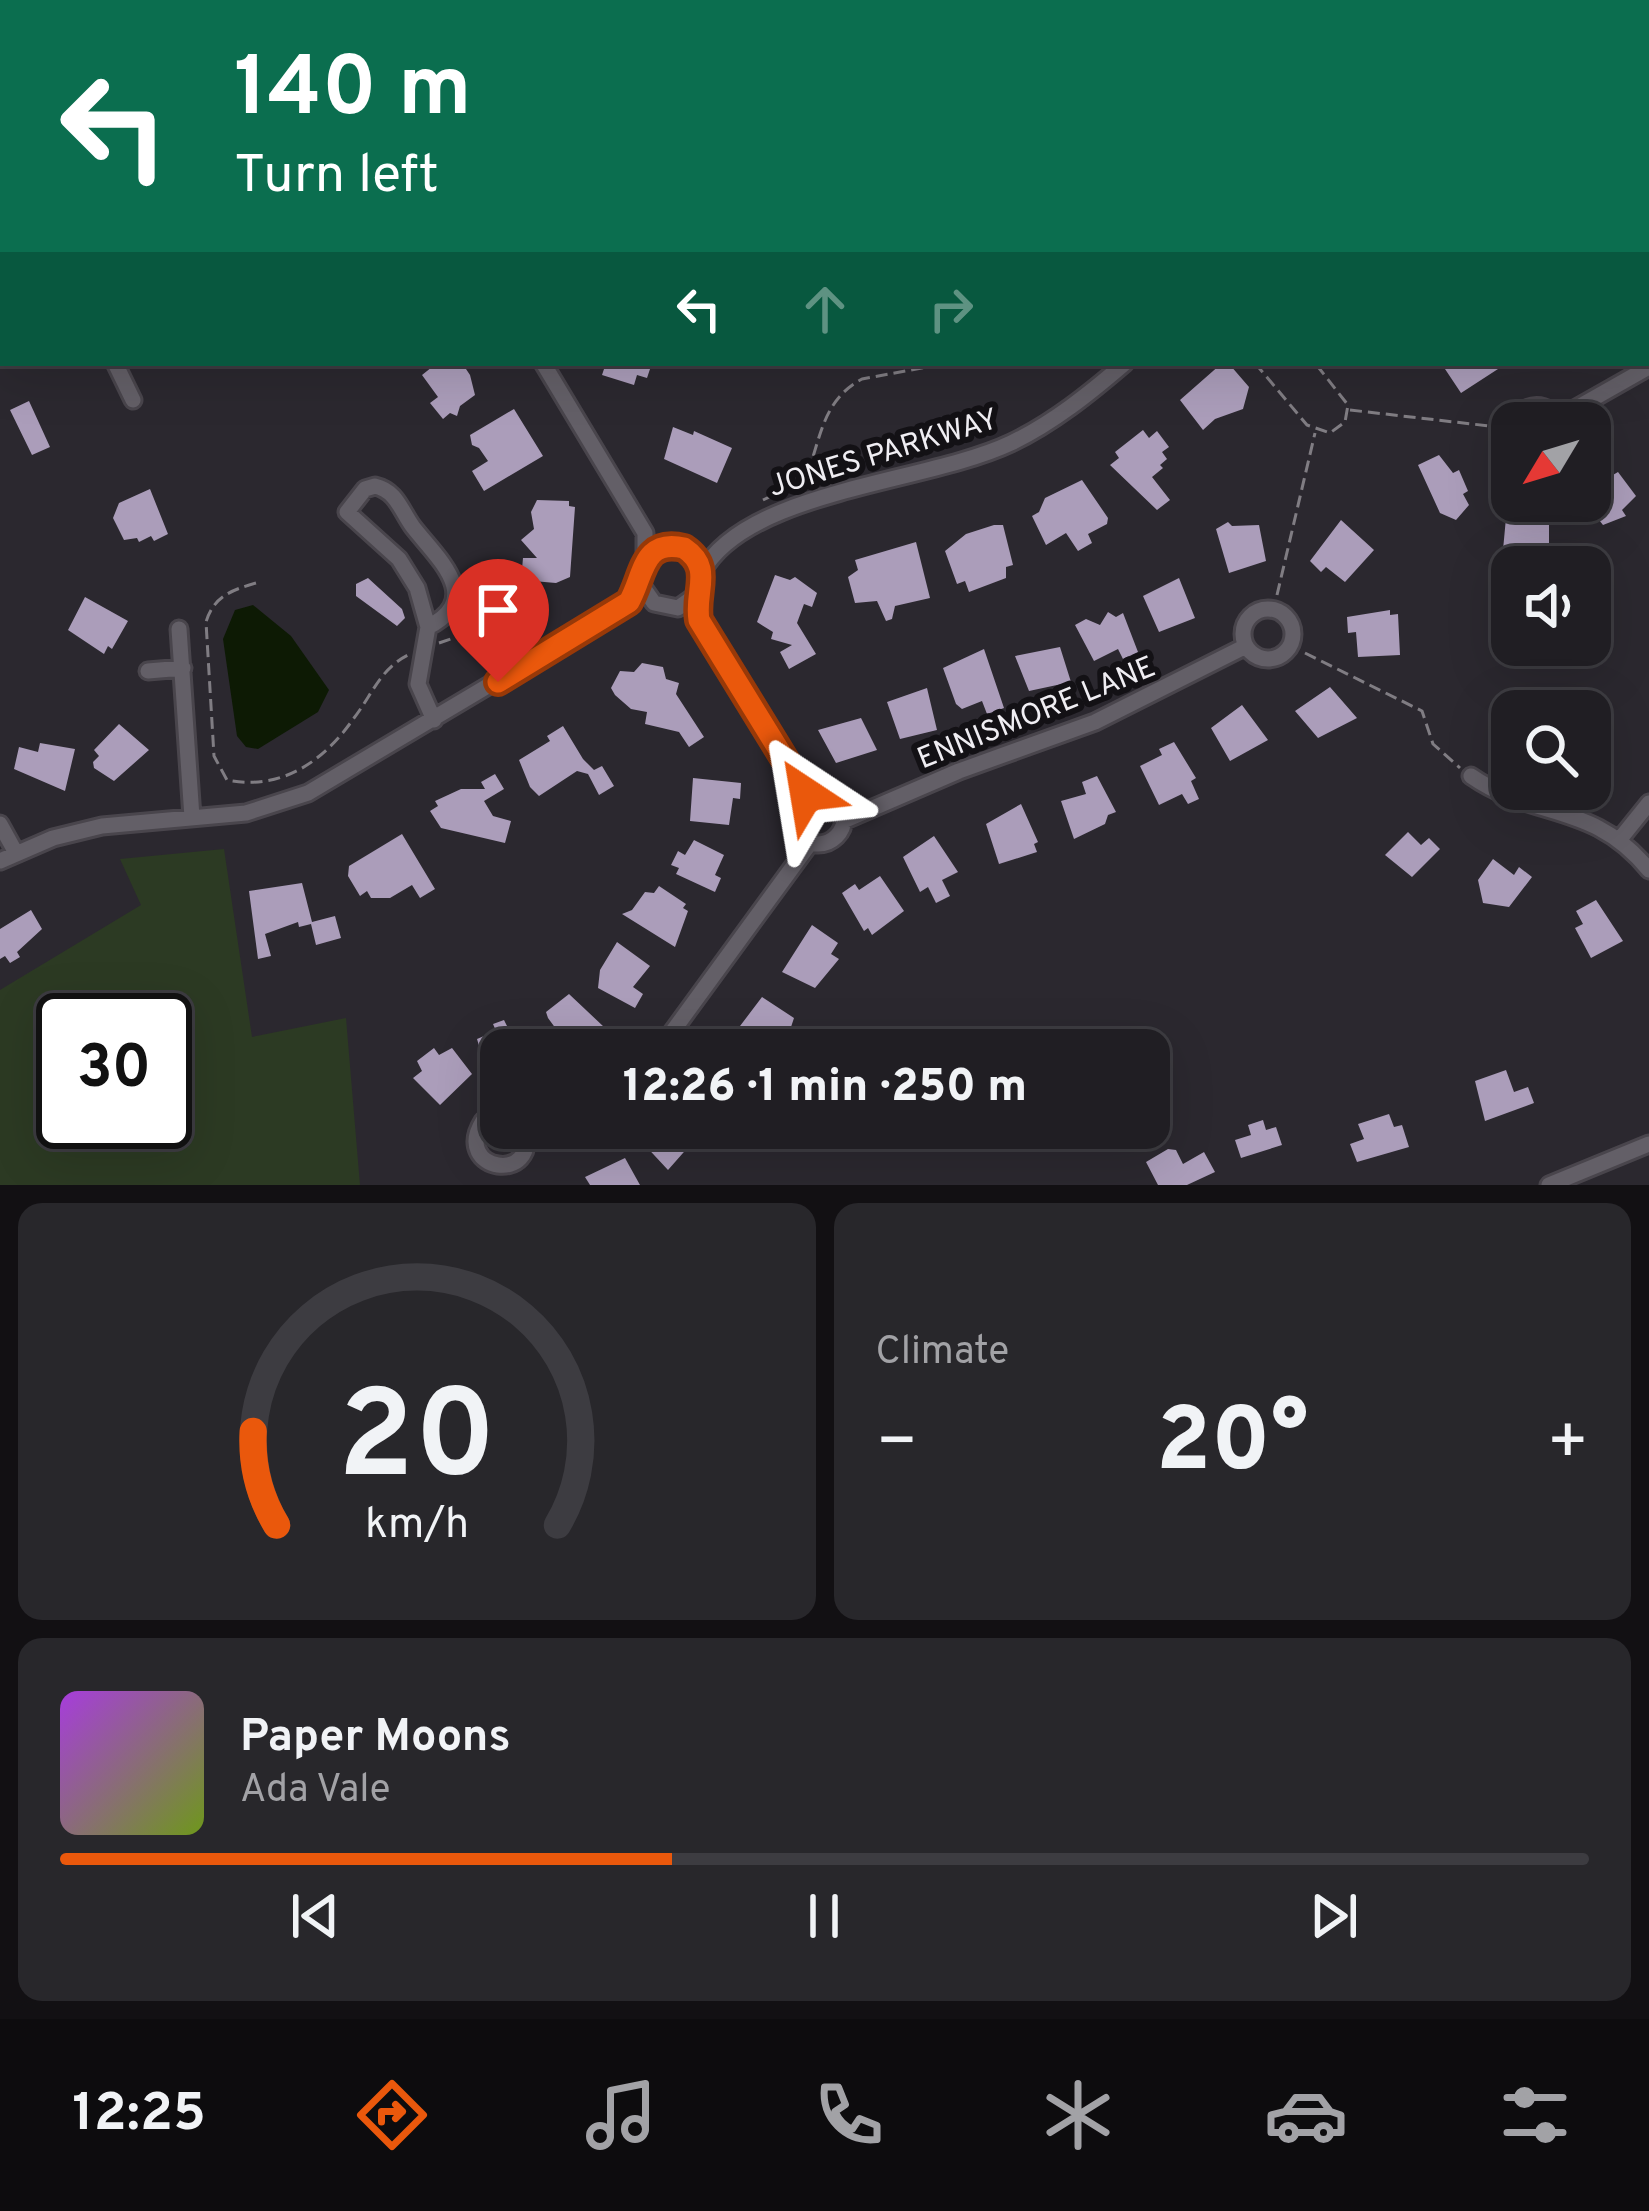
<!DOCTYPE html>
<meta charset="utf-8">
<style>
:root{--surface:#201e23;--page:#28272b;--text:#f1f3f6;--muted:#a2a2a6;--line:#3d3c41;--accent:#ea580c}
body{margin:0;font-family:Overpass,sans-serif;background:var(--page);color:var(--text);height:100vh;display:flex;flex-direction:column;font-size:45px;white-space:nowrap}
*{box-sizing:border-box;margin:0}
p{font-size:39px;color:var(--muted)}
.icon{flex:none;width:66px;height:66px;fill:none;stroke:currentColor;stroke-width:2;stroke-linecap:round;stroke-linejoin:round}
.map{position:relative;height:1185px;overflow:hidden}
.sheet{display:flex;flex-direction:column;gap:18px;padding:18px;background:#121013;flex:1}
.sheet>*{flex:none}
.guide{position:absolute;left:0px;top:0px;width:1650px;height:366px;box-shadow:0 12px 48px #0002,0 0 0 3px var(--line);background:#0b6e4f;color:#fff;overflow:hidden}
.needle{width:78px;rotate:232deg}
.controls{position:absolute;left:1491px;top:402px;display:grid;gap:24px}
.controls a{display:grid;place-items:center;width:120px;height:120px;border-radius:24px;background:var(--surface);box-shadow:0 12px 48px #0002,0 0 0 3px var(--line);font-size:60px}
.speed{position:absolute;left:36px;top:993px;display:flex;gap:24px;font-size:60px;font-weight:700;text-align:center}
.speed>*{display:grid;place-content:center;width:156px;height:156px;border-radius:50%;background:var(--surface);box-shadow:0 12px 48px #0002,0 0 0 3px var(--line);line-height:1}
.speed .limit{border:6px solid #111;border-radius:18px;background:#fff;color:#111}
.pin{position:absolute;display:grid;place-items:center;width:102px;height:102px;color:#fff;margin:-123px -51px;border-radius:50% 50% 50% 0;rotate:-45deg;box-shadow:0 0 12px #0007}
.pin .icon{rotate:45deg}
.me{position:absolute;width:132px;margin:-66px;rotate:327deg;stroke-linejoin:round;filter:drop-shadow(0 0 9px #0008)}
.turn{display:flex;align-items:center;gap:42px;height:252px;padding:0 36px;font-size:54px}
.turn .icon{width:156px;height:156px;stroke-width:2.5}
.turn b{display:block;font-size:84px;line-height:102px}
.lanes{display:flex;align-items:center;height:114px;padding:0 36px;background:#0003;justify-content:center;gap:60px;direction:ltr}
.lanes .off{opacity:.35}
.big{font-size:90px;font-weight:800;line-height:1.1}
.sheet .widget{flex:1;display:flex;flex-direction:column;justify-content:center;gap:18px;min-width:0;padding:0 42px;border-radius:24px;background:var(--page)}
.sheet .dial{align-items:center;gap:0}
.dial svg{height:312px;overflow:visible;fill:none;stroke:var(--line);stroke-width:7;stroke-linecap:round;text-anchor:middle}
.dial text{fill:var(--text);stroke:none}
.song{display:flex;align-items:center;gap:36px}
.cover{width:144px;height:144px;border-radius:18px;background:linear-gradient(135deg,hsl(280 70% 55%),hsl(80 70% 35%))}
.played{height:12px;border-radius:6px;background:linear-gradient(90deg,var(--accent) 40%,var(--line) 40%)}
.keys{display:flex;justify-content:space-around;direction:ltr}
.heat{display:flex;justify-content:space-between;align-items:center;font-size:66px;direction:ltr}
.sheet .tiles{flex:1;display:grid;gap:18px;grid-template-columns:1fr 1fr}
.widget:last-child{grid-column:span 2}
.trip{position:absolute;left:480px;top:1029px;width:690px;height:120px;border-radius:24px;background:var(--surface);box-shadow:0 12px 48px #0002,0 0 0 3px var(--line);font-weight:800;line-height:120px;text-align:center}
.tabs{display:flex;height:192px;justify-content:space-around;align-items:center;background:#0d0c0e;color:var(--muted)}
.tabs .icon{width:84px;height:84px}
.tabs .selected{color:var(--accent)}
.tabs b{font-size:54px;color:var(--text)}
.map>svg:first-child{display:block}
.green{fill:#2c3a23;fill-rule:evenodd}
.water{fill:#0d1a04}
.building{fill:#ab9dba}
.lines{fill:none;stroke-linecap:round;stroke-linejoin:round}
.minor-casing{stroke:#49454c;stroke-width:21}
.path{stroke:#807d83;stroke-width:3;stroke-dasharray:12 6;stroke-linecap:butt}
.minor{stroke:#635f67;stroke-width:15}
.route-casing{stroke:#983908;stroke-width:30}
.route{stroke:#ea580c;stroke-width:21}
.labels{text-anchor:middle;stroke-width:12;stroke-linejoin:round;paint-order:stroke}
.street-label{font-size:30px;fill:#f0eef3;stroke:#131115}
</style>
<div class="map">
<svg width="1649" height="1185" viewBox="0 0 1649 1185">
<rect width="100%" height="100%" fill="#2b282f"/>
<!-- green -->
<path class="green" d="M224 849 252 1037 346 1018 360 1185H0V990L141 905 120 859ZM63 1020H165V1122H63Z"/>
<!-- water -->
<path class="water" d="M253 605 291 636 329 690 318 712 258 749 246 747 237 736 223 639 235 610Z"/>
<!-- building -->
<path class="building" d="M437 363H462L470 375 475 395 460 406 457 416 450 413 443 419 430 403 438 397 422 375Z
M606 363H652L647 378 637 375 634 385 602 375Z
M1441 363H1492L1498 369 1461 393Z
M1221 364 1225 369 1230 365 1249 387 1243 409 1215 419 1203 430 1180 400Z
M29 401 50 447 32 455 10 410Z
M514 409 543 456 484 491 472 471 488 461 479 448 472 445 470 435Z
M673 427 693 435 694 431 732 448 717 483 664 459Z
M1143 430 1149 438 1157 431 1169 447 1162 452 1167 459 1160 465 1163 468 1152 477 1170 500 1157 510 1110 465 1119 458 1115 452Z
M1439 455 1453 473 1459 470 1468 491 1463 494 1469 505 1456 520 1440 513 1418 465Z
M1618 472 1636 496 1622 510 1626 516 1603 525 1584 501H1590V482L1601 474 1606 479Z
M1082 480 1108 518 1107 524 1088 534 1092 543 1078 551 1066 533 1046 545 1032 516 1039 512 1045 498Z
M150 489 168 534 154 541 151 536 139 542 137 538 124 540 113 518 119 503Z
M537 500 569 501V506L575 507 570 577 556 583 521 580 523 558H537L521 540 534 529 531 512Z
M1507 507 1549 511V546L1538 556 1503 550Z
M1341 520 1374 550 1345 582 1326 567 1321 572 1310 561Z
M1228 522 1232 526 1259 525 1266 561 1229 573 1216 529Z
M994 525H1003L1013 565 1006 567V578L969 592 965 581 957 584 945 551 966 534Z
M916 542 930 598 895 606 892 619 886 621 877 601 855 603 848 577 858 570 855 560Z
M775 575 790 580 795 577 817 593 812 607 804 604 797 623 816 654 789 669 780 652 792 645 771 639 773 632 757 622Z
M368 578 402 609 405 618 397 626 356 596V584Z
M1179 578 1195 618 1159 632 1143 596Z
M85 597 128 621 112 649 108 646 104 654 68 630Z
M1390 610V615L1398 614 1400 655 1358 657 1356 632 1348 633 1347 617Z
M1108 612 1116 617 1123 613 1138 652 1123 659 1118 649 1094 661 1075 625 1086 619 1100 625Z
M1060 647 1071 682 1029 691 1015 656Z
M984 649 1004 708 987 714 982 701 962 709 956 704 943 668Z
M642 663 663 667 666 679 679 683 676 694 704 737 689 747 679 732 645 724 647 712 631 709 615 695 611 688 620 671 634 672Z
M1330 687 1357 718 1318 738 1295 711Z
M927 688 937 730 900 739 887 702Z
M1242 705 1268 740 1230 761 1211 728Z
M861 718 877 750 836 763 818 730Z
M119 724 149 750 114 781 94 768 93 762 99 756 94 750Z
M563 726 583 759 594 770 602 766 614 786 599 795 588 774 577 771 539 796 530 787 519 760 550 741 547 736Z
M1174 742 1196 778 1191 781 1199 799 1188 804 1182 794 1159 805 1140 766 1162 755 1159 749Z
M40 743 75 749 65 791 14 769 19 747 38 752Z
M495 774 504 789 484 801 493 816 511 821 505 843 441 828 430 811 438 806 435 801 461 789H485L481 782Z
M1097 776 1116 812 1108 815 1105 824 1074 839 1061 801 1086 794 1082 782Z
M693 778 741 783 740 799 733 798 729 825 690 821Z
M1021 804 1038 842 1034 844 1037 852 999 864 986 824Z
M1408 832 1421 845 1429 838 1440 849 1412 877 1385 855Z
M402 834 435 889 420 898 412 885 390 898H371L367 891 360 896 348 876 349 866Z
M934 836 958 872 942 880 950 896 936 903 928 887 920 892 903 857Z
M694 840 724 855 715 875 721 878 715 892 676 874 679 868 671 865 678 851 685 855Z
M1493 859 1514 875 1519 867 1532 877 1509 907 1483 903 1478 880Z
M880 876 904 911 872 935 868 928 864 931 842 893 855 884 859 890Z
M302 883 312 922 335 916 341 938 316 945 311 924 299 927 298 922 265 934 271 956 258 959 249 891Z
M659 886 686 904 683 908 688 911 675 947 622 914 632 910 645 892 654 893Z
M1596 900 1623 941 1591 958 1575 928 1583 924 1576 911Z
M31 910 42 929 17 952 20 957 10 963 5 956 0 959V929Z
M812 925 838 943 831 954 839 959 815 988 782 972Z
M617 942 650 966 633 987 643 994 635 1008 598 988 600 970Z
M569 994 604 1027 594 1038 599 1044 592 1050H583L576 1042 570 1048 548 1018 546 1012Z
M762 997 794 1018 784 1048 779 1045 775 1050H756L759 1045 737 1030Z
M504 1020 519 1050H501V1068L487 1073 477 1039 496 1031 493 1024Z
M434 1048 439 1055 452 1048 472 1074 440 1105 413 1078 422 1071 417 1061Z
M1506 1070 1514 1092 1528 1087 1534 1103 1485 1121 1475 1081Z
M1389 1114 1394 1127 1402 1125 1409 1147 1357 1162 1350 1144 1364 1139 1358 1124Z
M1263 1120 1266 1130 1276 1127 1282 1145 1241 1158 1235 1140 1251 1135 1248 1125Z
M641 1128H691L698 1136 668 1170 641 1141 647 1135Z
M1168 1149 1176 1150 1183 1164 1204 1152 1215 1172 1187 1185H1158L1146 1162Z
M625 1158 640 1185H590L585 1177Z"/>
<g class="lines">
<defs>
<path id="minor" d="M911 0 913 3
M1034 0 1045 3
M1064 3 1075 0
M1647 19 1649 18
M0 144 3 149
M115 363 133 400
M543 363 645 533V559
M1559 418 1649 367
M1513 423C1525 401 1548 401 1561 423
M702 572C747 490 927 483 1011 443 1053 423 1090 393 1125 363
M695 598 699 620 805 795
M1243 634a25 25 0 1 1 50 0a25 25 0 1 1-50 0Z
M428 627C485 598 437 558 413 527 401 511 397 491 375 486L365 489 347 512 399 559 417 588 428 627 418 684 434 720
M179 629 192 817
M148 671 183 668
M1471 776C1534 820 1593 801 1649 870
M792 818a26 26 0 1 1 52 0a26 26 0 1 1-52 0Z
M843 821 959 771 1095 722 1246 646
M0 824 16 853
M1620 839 1649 803
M0 861 53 838 102 826 246 813 308 793 629 602C640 583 638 562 656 549L684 548 701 567 699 593 678 608 654 603 640 583
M659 1050 811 842
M501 1114 483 1121C451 1172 541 1185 524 1128
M527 1137 558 1128
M1549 1185 1649 1144"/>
</defs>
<!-- minor casing -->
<use href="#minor" class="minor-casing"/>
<!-- path -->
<path class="path" d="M1390 3 1393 0
M1255 363 1307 425 1330 433 1345 422 1348 405 1315 363
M1350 410 1498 427
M763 500 805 480C821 440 821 401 862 379L949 363
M256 583C232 590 214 596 206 622L214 756 227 780C282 791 324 761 354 718 372 695 380 669 408 655
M1277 595 1315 433
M439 643 486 627 517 642 525 640
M1305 653 1422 711 1433 744 1460 768"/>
<!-- minor -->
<use href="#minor" class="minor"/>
</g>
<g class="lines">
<defs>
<path id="route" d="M498 682 629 602C644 576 642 538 684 548 714 568 694 591 699 620L806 794"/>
</defs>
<!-- route casing -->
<use href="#route" class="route-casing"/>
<!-- route -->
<use href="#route" class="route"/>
</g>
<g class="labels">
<!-- street labels -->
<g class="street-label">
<text transform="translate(883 452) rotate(-17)" y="10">JONES PARKWAY</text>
<text transform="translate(1036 712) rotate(-22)" y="10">ENNISMORE LANE</text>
</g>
</g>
</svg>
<div class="controls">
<a><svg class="needle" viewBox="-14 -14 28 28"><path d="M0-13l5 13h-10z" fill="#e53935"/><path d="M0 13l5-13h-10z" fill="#a2a2a6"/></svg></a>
<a><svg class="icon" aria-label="sound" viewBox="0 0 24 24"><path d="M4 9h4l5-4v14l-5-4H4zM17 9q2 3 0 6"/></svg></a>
<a><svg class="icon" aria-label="search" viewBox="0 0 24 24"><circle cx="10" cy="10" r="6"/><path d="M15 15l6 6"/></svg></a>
</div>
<div class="speed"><div class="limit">30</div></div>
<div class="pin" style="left:498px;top:682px;background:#d93025"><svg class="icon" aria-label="arrive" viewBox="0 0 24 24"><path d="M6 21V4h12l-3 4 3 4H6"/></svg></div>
<svg class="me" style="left:806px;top:794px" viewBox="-20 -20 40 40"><path d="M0-17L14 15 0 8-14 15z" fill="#ea580c" stroke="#fff" stroke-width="4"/></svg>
<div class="trip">12:26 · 1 min · 250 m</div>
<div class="guide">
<div class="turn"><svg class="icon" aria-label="left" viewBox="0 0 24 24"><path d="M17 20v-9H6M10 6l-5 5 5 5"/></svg><div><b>140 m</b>Turn left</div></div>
<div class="lanes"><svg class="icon" aria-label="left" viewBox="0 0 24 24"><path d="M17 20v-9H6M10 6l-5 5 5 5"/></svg><svg class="icon off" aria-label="ahead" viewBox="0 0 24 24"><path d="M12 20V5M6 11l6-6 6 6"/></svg><svg class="icon off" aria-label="right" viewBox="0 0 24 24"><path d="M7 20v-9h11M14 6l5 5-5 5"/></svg></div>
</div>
</div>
<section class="sheet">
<div class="tiles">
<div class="widget dial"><svg viewBox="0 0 100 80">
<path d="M14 69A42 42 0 1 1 86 69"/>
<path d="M14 69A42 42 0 0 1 8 45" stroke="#ea580c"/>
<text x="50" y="56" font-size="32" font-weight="700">20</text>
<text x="50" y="72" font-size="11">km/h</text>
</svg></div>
<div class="widget"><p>Climate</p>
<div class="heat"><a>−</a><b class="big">20°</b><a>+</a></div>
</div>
<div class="widget">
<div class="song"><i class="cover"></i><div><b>Paper Moons</b><p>Ada Vale</p></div></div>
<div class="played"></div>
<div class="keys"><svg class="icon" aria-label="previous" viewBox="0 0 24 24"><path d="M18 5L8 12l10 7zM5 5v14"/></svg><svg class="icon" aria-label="pause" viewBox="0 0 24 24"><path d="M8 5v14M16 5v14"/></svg><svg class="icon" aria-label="next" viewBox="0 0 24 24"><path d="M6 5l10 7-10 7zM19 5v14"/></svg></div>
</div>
</div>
</section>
<nav class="tabs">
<b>12:25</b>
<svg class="icon selected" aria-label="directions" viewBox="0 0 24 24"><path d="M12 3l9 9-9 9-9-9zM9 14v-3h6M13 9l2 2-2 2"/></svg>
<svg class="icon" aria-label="music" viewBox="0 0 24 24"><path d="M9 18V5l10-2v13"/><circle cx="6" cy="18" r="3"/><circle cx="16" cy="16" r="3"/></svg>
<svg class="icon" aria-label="phone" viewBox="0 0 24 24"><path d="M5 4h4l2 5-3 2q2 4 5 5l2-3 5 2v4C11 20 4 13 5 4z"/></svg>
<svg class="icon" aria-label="climate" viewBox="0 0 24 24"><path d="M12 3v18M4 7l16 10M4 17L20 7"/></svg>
<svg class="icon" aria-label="car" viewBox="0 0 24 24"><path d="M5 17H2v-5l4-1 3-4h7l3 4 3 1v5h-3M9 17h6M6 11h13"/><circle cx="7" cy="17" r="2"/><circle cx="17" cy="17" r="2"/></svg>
<svg class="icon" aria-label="filters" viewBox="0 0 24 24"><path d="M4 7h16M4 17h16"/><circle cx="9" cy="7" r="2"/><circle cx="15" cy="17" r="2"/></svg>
</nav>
